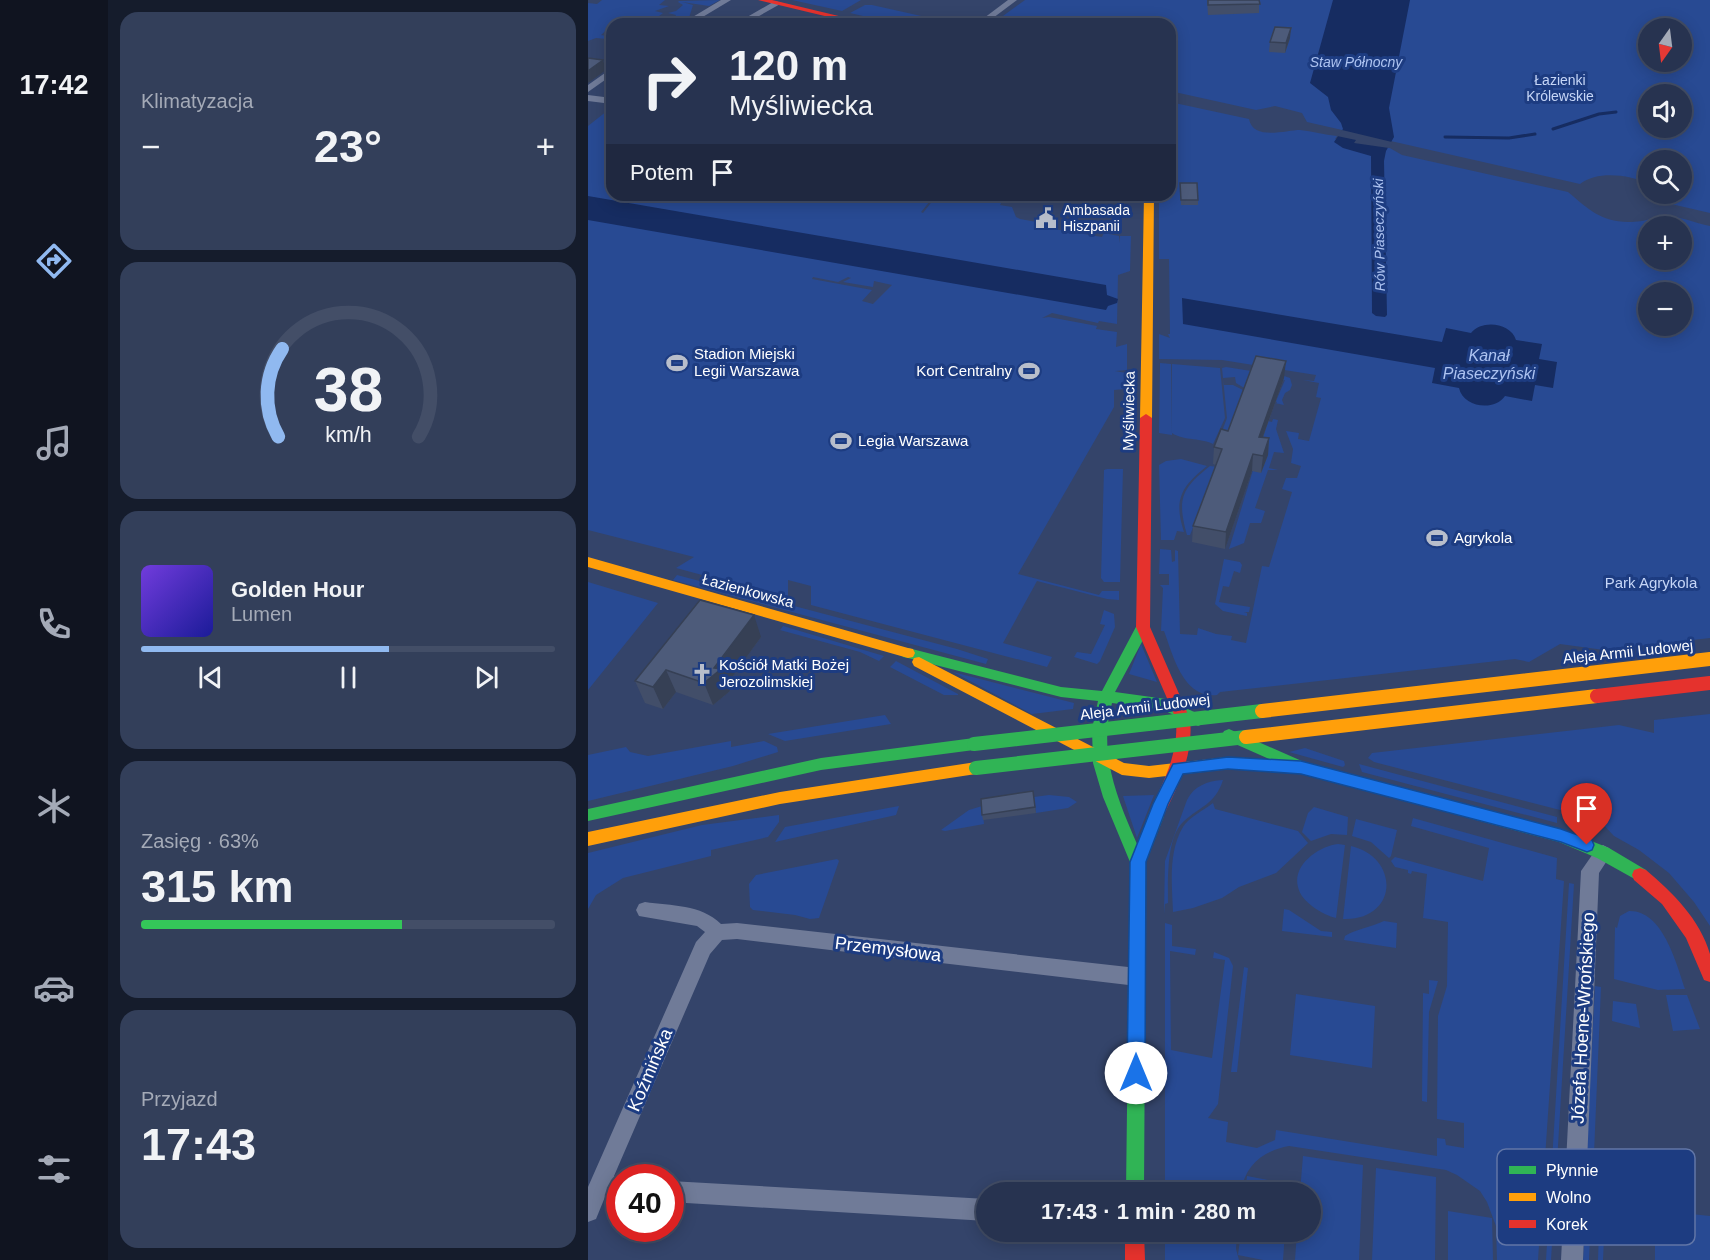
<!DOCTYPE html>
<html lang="pl">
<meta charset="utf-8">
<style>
:root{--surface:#273350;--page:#333f5a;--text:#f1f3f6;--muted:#a4aab7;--line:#434e67;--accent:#90b9f0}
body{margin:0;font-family:Helvetica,sans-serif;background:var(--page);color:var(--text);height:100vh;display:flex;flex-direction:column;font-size:22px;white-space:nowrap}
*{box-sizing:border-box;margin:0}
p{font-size:20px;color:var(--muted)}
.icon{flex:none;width:33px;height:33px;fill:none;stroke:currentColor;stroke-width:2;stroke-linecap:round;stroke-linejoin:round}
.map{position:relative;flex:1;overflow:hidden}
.side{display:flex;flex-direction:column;gap:12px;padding:12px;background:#151c2c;width:480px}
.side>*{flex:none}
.hud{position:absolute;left:18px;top:18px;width:570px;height:183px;border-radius:18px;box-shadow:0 3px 15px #0003,0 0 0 2px var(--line);background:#273350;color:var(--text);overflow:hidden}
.needle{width:39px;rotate:194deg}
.buttons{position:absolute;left:1050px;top:18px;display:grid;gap:12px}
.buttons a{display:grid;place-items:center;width:54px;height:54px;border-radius:50%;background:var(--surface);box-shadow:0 3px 15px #0003,0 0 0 2px var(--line);font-size:30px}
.speed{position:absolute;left:18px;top:1164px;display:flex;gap:12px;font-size:30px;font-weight:700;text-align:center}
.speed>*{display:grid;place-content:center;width:78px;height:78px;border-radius:50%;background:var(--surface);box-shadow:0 3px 15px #0003,0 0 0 2px var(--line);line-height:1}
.speed .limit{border:9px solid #d22;background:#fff;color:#111}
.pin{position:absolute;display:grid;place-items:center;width:51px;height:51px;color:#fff;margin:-62px -26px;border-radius:50% 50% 50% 0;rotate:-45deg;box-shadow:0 0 6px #0007}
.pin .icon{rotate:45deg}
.me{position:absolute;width:66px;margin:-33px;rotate:0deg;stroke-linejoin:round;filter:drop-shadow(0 0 4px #0008)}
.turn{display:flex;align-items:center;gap:21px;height:126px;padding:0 24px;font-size:27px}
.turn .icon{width:78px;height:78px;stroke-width:2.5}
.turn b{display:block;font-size:42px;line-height:51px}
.then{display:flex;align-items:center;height:57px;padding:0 24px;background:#0003;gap:12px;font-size:22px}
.big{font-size:45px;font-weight:700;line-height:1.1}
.side .tile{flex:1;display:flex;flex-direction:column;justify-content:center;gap:9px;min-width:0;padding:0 21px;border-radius:18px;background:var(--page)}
.side .dial{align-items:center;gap:0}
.dial svg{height:156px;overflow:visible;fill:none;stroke:var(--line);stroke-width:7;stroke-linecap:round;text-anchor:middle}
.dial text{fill:var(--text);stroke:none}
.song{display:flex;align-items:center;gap:18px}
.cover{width:72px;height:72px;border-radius:9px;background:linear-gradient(135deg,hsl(260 70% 55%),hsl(240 70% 35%))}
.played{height:6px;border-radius:3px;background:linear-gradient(90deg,var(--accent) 60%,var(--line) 60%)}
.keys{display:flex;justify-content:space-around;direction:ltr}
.heat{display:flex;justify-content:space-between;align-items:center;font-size:33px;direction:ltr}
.charge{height:9px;border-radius:4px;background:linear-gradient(90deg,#34c759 63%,var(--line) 0)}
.trip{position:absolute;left:388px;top:1182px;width:345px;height:60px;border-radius:30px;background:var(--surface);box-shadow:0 3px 15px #0003,0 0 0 2px var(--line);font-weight:700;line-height:60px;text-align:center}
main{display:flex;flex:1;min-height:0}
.menu{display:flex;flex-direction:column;width:108px;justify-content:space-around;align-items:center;background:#101420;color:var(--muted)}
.menu .icon{width:42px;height:42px}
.menu .selected{color:var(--accent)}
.menu b{font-size:27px;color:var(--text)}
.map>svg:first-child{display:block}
.green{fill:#284a93;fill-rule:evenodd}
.water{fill:#162c61}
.pier{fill:#34446a}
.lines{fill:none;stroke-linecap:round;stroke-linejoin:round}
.stream{stroke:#162c61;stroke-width:3}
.street{fill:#707b98;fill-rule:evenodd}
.fast{fill:#30b455;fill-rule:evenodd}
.slow{fill:#ff9f0a;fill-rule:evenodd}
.jam{fill:#e5322d;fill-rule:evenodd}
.fast-bridge{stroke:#30b455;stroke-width:14}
.slow-bridge{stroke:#ff9f0a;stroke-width:14}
.jam-bridge{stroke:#e5322d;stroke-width:14}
.wall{fill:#424e69}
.shaded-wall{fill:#364055}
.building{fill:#4d5b7a;stroke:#364055;stroke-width:1.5}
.route{fill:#1a73e8;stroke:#114b97;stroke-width:1.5}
.labels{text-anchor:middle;stroke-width:6;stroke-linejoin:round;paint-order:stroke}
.far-water-label{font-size:14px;font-style:italic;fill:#adc3f1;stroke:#1d3c81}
.far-park-label{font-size:14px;fill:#c6d6f7;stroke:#1d3c81}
.far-poi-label{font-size:14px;fill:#fff;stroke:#1d3c81;text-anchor:start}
.poi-label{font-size:15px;fill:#fff;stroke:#1d3c81;text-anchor:start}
.street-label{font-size:15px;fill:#fff;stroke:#1d3c81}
.park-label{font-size:15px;fill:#c6d6f7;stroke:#1d3c81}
.water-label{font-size:16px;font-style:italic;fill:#adc3f1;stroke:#1d3c81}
.near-street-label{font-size:18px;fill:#fff;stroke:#1d3c81}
.key{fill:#1d3c81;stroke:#6176a7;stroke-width:1.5}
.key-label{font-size:16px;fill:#fff}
</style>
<main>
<nav class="menu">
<b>17:42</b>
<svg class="icon selected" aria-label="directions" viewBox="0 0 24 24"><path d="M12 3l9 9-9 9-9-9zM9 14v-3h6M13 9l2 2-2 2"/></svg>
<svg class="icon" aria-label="music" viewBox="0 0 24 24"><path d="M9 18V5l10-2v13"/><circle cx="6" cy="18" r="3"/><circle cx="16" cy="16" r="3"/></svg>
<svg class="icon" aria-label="phone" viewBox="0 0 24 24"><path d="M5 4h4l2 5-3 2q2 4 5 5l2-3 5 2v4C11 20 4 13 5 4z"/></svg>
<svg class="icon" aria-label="climate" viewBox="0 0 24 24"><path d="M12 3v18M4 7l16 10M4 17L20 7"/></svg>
<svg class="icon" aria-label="car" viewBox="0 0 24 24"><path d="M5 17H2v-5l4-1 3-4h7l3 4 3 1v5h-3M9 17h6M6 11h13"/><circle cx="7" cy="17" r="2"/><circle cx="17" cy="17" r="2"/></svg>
<svg class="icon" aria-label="filters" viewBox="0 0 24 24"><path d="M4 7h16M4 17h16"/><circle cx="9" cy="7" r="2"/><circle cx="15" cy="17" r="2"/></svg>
</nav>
<section class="side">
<div class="tile"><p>Klimatyzacja</p>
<div class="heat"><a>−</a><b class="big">23°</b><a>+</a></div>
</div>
<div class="tile dial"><svg viewBox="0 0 100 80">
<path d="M14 69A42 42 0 1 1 86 69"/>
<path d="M14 69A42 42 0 0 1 16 24" stroke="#90b9f0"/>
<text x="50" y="56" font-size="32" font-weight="700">38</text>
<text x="50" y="72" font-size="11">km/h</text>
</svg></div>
<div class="tile">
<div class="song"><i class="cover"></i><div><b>Golden Hour</b><p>Lumen</p></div></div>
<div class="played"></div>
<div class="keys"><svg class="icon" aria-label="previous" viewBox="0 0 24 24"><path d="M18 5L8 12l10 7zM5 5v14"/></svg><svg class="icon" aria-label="pause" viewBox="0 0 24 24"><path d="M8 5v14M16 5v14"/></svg><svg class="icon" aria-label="next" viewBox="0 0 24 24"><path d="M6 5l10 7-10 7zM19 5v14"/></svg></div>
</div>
<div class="tile"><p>Zasięg · 63%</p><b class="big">315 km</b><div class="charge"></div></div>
<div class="tile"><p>Przyjazd</p><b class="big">17:43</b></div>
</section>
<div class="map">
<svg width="1122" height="1260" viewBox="0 0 1122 1260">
<rect width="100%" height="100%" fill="#34446a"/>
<!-- green -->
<path class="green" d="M14 0H77L71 5 81 6 67 11 75 13 71 16 75 17 72 20 62 18 54 24H24V29L21 28 13 35 23 37 19 39 8 38 0 41V3L9 4Z
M132 0 121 6 94 2 105 5 101 18 89 24H83L88 15 80 13 88 11 95 5 90 2 91 1Z
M204 0H273L254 11Z
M437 0H1122V213L1079 203 1076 194H1094V160H1060V183C1041 175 1010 170 992 184L719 122 714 113 687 106 668 110 582 91V24H404ZM1060 28H1094V62H1060ZM1060 94H1094V128H1060Z
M277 5H284L360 22 357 24H310L262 13Z
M582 102 661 119C665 141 698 130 712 130 724 131 736 135 749 136L747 139 800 147 814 155 980 192C1003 211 1016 226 1054 221 1061 220 1069 215 1076 215 1091 216 1107 223 1122 226V638L1016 650 972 644 941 662 927 659 632 692 629 695C595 699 585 655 576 631H573L575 588 572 585H581V574H571L572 549 583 550 584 562 587 561V550L590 551 592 634 609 635 610 628 628 634 644 636 643 640 658 643 674 566 681 567 704 492 694 489 698 478H709L713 466 703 463 705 449 698 431 711 433 710 439 721 441 733 398 728 397 731 383 715 380 726 381 728 375 634 360 571 359V334L582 338 580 334H582L581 259H571V195H582V181H586V177L582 176ZM1060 226H1094V260H1060ZM1060 292H1094V326H1060Z
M24 107V195H266L313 203 320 195H347L333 212 335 213 349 195H395L416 198 412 205 424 207 428 217 432 219 460 224 466 229 514 237 516 233 531 236V243L532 236H543L542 271 530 275 529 324 511 321 510 323 464 313 454 318 461 317 509 326 508 329 529 332 528 347 539 344V370L527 371 538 373 537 389 526 390V407L430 574 511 595 514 591H531V600L519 599 449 581 415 643 464 657 459 667 223 605V586L200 580V598L88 568 106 557 0 530V126ZM225 277 250 282 260 277 263 278 255 282 285 287 286 281 304 285 285 304 274 301 284 290 224 279Z
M572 363 583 364 584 435 571 433Z
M584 364 632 368 637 418 625 444C615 438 596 441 584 433Z
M638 367 696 376 702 378 704 385 702 390 697 393 694 400 696 405 687 403H689L688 401 697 380 658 389 648 383 647 377 635 378 636 385H645L655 390 653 397H655L638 446 630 442 639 418 634 368Z
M685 419 690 420 688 429 696 453 686 452 681 468 690 470H680L667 508 677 511 673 523H662L656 543 641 549 680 421 684 422Z
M593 459 619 466C594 486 585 499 596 532L589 531 586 540H573L571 465 578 461Z
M622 466 629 467 602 535H599C589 499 593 489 622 466Z
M519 469H535L532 582H516L513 578 516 470Z
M636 559 652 562 654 565 652 573 646 571 641 587 635 586 631 602 662 607 661 612H656L659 613V616L635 611 627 604Z
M89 575 369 649 400 659 398 664 85 580Z
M0 582 70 603 0 690Z
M516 610 526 614 527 627 512 661 509 664 486 657 489 652 503 654 517 625 512 624Z
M195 626 296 656 291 661 272 652 192 630Z
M553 644 569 682 541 674Z
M308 661 370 694V695H356L302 667Z
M365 672 486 703 485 709 444 714Z
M1122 714V926L1106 902 1081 873 1051 850 1026 836 1007 816 972 810 786 762 780 758 784 753 1031 725 1066 733V720Z
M297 715 303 724 197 741 180 734Z
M143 741V747L176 741 189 747 190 752 145 766 0 801V755L38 747 42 752 60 756Z
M717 748 756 761 757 765 755 767 701 752Z
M771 764 969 817V823L774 772Z
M635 780C627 805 612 806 595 822 578 838 580 882 580 903L577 904 576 914 577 861 599 800C606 786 619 781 635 780Z
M461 795 481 797 489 802 480 808 448 813 446 797Z
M566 795 549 838 535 796Z
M625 803 627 809 710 831 720 843 688 873 651 887 634 898 605 908 585 912C584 885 580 852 595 827 600 818 616 810 625 803Z
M311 806 308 815 187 842 197 827Z
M394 806 396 824 357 831 353 830 381 810Z
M726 807 760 817 759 835 743 834 723 841 714 832 720 813Z
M191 815V822L180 837 123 850V856L35 878 8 895 0 909V853L114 825Z
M825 818 969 858 968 879 976 881 950 1260H909L908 1226 899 1202 892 1191 869 1175 858 1170 701 1146C675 1151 657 1165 653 1192H577V923L584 925V946L608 949 607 955 582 951 583 1050 624 1058 637 960 625 958 626 952 641 958 645 966 630 1104 620 1118 640 1122 638 1142 669 1148 687 1140 688 1130 849 1156V1138L857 1139 858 1145 876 1148V1123L849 1119 850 1016 859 986 860 922 835 918 839 874 824 871 823 874 820 873V870L807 867 803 861 807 857 895 881 901 848 823 826Z
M768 819 809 830 803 856 801 858 783 842 764 836Z
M750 844 757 845 748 918C735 915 713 902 710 887 704 865 731 846 750 844Z
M763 846C813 858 810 921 755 919Z
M249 859 251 861 231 918 222 919 207 915 165 910 162 907 161 884 168 875Z
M981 883 986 884 963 1260H958Z
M696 909 701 910 733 931 744 932V937L694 931Z
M1041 911C1074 910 1088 961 1097 989L1070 990 1026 979 1027 927 1029 928 1032 916Z
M796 921 809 923 808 948 756 940 757 936C765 930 784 927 796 921Z
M656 967 660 968 649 1072H643Z
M841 980 850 981 841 1012 839 1102 834 1101 835 993 841 994Z
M1007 986 1013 987 1006 1154 1000 1153 999 1147Z
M708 994 787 1006 784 1068 702 1055Z
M1078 995H1099L1112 1029 1085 1031Z
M1025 1001 1048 1004 1052 1028 1024 1021Z
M715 1156 775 1165 771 1260H707L709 1232H723V1192H712Z
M788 1168 848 1177 847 1260H784Z
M1000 1168H1005L1001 1260H995Z
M1013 1171 1019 1173 1015 1260H1010Z
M659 1176 701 1184V1192H657Z
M860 1211 904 1218 905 1260H860Z
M1074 1211 1122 1216V1260H1067V1216Z
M577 1232H649L648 1249 651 1260H577Z
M653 1232H697L695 1260H675L650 1255Z"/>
<!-- water -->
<path class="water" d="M745 0H822L801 108 806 137 798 151 796 161 799 315 797 317 788 316 784 313 783 156 755 148 746 142 755 129 753 123 743 110 740 97 722 83Z
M0 196 518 285 519 295 530 299 529 303 520 306 518 310 0 220Z
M594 298 854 342 858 328 883 333C894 319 923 323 928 340L954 344 951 359 969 362 965 388 947 385 944 401 917 396C906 412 875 407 871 388L844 383 847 368 595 324Z"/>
<!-- pier -->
<path class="pier" d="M754 130 804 142H805L801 148 766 143 768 140 749 136Z"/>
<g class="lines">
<!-- stream -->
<path class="stream" d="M965 129 1011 114 1028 112
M857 137 921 138 947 134"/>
<!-- street -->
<path class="street" d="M133 0H143L103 24H93Z
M420 0H429L397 24H388Z
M187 1 194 3 157 24H147Z
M24 68V75L0 92V85Z
M0 95 24 98V104L0 101Z
M1015 845 1021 848 1024 853 1011 873 995 1260H973L993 871 1009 848Z
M57 902C83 906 113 904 133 924L149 923 549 968 556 971 558 977 556 983 549 986 149 939 134 940 122 954 26 1176 34 1178H32V1197H17L8 1219 0 1222V1187L108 942 117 932 109 926 51 916 48 910 51 904Z
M82 1181 399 1199V1221L82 1202Z"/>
<!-- fast -->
<path class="fast" d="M555 622 562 627 527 692 578 699 615 716 617 720 615 724 610 726 575 710 524 703C510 753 529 798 549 844L563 811 568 810 573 811 576 816 558 862 556 1192H538L542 862 515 797 505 763 504 729 510 701 473 697 320 658 315 657 313 653 315 649 320 648 473 687 514 691 550 623Z
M641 729 716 762 973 829 1021 848 1058 870 1060 875 1058 880 1052 882 1009 858 971 842 713 773 636 739 634 735 636 731Z
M386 738 391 740 393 744 391 748 386 750 233 770 0 821V809L233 758Z"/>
<!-- slow -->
<path class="slow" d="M556 195H566L564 418 558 422 552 418Z
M0 557 320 648 325 649 327 653 325 657 320 658 0 567Z
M331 657 536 763 561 766 640 757 695 760 700 762 702 766 700 770 695 772 640 769 561 778 534 775 326 666 324 662 326 658Z
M388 762 393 764 395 768 393 772 388 774 192 804 0 846V832L192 792Z"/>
<!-- jam -->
<path class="jam" d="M170 0H184L284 24H270Z
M558 414 564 418 562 627 602 719C606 756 589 788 573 821L568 822 563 821 560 816C574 783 591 756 588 719L548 627 552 418Z
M1052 868 1058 870C1084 892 1112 919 1122 954 1122 962 1122 973 1122 982L1116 980 1098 938 1074 904 1046 880 1044 875 1046 870Z
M537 1232H556L557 1260H537Z"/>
<!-- fast-bridge -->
<path class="fast-bridge" d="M386 744 674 711
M388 768 658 737"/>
<!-- slow-bridge -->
<path class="slow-bridge" d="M674 711 1122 659
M658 737 1009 696"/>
<!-- jam-bridge -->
<path class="jam-bridge" d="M1009 696 1122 683"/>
</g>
<!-- wall -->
<path class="wall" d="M619 0H671V13L620 15Z
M702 38 697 53 681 52 682 42Z
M592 183 610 200V205H593Z
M696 378 675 437 681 438 680 455 673 473 664 471 637 549 604 542 605 526 628 465 625 464 626 447 640 431Z
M173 637 139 684 142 691 125 705 88 692 75 709 57 703 47 681Z
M445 791 448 813 395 820 394 815Z"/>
<!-- shaded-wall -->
<path class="shaded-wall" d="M703 28 702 38 697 53 698 43Z
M15 60 18 70 0 83V71Z
M698 361 696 378 669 453 671 437Z
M681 438 680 455 673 473 675 456Z
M665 454 664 471 637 549 638 532Z
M166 615 173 637 139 684 142 691 125 705 116 683Z
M78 670 88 692 75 709 65 687Z"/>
<!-- building -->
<path class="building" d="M620 0H671L672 4 620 5Z
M687 27 703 28 698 43 682 42Z
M0 58 15 60 0 71Z
M592 183H609L610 200H593Z
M668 356 698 361 671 437 681 438 675 456 665 454 638 532 605 526 634 449 626 447 633 429 640 431Z
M112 600 166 615 126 668 133 669 116 683 78 670 65 687 47 681Z
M445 791 447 807 394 815 393 799Z"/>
<!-- route -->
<path class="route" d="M640 757 713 761 973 829 1004 840 1006 845 1004 850 999 852 973 842 713 774 640 769 595 774 580 804 558 862 557 1073 554 1079 548 1082 542 1079 539 1073 542 862 565 804 585 764Z"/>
<!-- icons -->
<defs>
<symbol id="civic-bare" viewBox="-9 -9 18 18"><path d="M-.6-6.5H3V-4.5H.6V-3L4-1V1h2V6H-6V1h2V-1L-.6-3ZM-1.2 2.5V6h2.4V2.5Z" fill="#b8becb" stroke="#1d3c81" stroke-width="2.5" paint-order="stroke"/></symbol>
<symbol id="stadium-bare" viewBox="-9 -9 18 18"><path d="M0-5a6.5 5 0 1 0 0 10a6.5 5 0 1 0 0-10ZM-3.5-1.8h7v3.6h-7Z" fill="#b8becb" stroke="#1d3c81" stroke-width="2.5" paint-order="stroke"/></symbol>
<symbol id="church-bare" viewBox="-9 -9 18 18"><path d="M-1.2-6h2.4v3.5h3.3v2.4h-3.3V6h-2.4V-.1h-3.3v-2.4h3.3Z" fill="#b8becb" stroke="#1d3c81" stroke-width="2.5" paint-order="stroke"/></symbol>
</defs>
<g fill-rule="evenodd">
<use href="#civic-bare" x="443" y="203" width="30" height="30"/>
<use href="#stadium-bare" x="74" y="348" width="30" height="30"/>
<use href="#stadium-bare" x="426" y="356" width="30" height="30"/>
<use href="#stadium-bare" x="238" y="426" width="30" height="30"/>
<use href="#stadium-bare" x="834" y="523" width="30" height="30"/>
<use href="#church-bare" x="99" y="659" width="30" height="30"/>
</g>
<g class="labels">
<!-- far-water labels -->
<g class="far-water-label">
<text x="768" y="67">Staw Północny</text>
<text transform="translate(791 235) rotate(-91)" y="5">Rów Piaseczyński</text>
</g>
<!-- far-park labels -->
<g class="far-park-label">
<text x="972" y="85">Łazienki<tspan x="972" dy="16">Królewskie</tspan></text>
</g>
<!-- far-poi labels -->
<g class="far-poi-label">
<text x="475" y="215">Ambasada<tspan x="475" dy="16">Hiszpanii</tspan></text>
</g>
<!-- poi labels -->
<g class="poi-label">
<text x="106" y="359">Stadion Miejski<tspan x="106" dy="17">Legii Warszawa</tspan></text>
<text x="424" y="376" text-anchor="end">Kort Centralny</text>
<text x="270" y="446">Legia Warszawa</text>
<text x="866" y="543">Agrykola</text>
<text x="131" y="670">Kościół Matki Bożej<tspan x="131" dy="17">Jerozolimskiej</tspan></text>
</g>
<!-- street labels -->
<g class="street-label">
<text transform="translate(541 411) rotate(-89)" y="5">Myśliwiecka</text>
<text transform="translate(160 591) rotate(15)" y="5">Łazienkowska</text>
<text transform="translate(1040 652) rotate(-6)" y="5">Aleja Armii Ludowej</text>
<text transform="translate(557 707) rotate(-7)" y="5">Aleja Armii Ludowej</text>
</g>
<!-- park labels -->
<g class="park-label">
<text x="1063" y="588">Park Agrykola</text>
</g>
<!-- water labels -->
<g class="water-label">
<text x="901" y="361">Kanał<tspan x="901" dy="18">Piaseczyński</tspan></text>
</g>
<!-- near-street labels -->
<g class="near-street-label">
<text transform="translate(300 949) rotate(7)" y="6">Przemysłowa</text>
<text transform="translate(995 1018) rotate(-87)" y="6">Józefa Hoene-Wrońskiego</text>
<text transform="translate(62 1070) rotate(-67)" y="6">Koźmińska</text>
</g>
</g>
<!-- legend -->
<rect x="909" y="1149" width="198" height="96" rx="9" class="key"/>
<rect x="921" y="1166" width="27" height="8" fill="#30b455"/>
<rect x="921" y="1193" width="27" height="8" fill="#ff9f0a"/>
<rect x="921" y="1220" width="27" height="8" fill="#e5322d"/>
<g class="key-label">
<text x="958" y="1176">Płynnie</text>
<text x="958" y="1203">Wolno</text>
<text x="958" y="1230">Korek</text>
</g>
</svg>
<div class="buttons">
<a><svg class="needle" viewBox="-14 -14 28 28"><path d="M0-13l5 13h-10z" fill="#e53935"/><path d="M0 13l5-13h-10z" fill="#a4aab7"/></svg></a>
<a><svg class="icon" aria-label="sound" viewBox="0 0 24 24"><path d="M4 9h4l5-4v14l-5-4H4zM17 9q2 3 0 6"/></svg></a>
<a><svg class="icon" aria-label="search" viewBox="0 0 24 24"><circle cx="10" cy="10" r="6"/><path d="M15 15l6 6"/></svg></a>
<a>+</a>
<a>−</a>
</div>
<div class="speed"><div class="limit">40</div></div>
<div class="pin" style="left:999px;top:845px;background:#d93025"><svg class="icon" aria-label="arrive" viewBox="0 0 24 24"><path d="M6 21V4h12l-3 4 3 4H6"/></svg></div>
<svg class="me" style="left:548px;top:1073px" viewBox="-20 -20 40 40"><circle r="19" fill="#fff"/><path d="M0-13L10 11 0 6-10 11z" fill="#1a73e8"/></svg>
<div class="trip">17:43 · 1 min · 280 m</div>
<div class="hud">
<div class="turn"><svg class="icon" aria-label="right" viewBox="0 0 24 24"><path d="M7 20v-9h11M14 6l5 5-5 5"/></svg><div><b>120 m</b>Myśliwiecka</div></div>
<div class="then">Potem<svg class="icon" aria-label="arrive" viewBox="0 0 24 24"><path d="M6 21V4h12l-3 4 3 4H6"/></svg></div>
</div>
</div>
</main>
